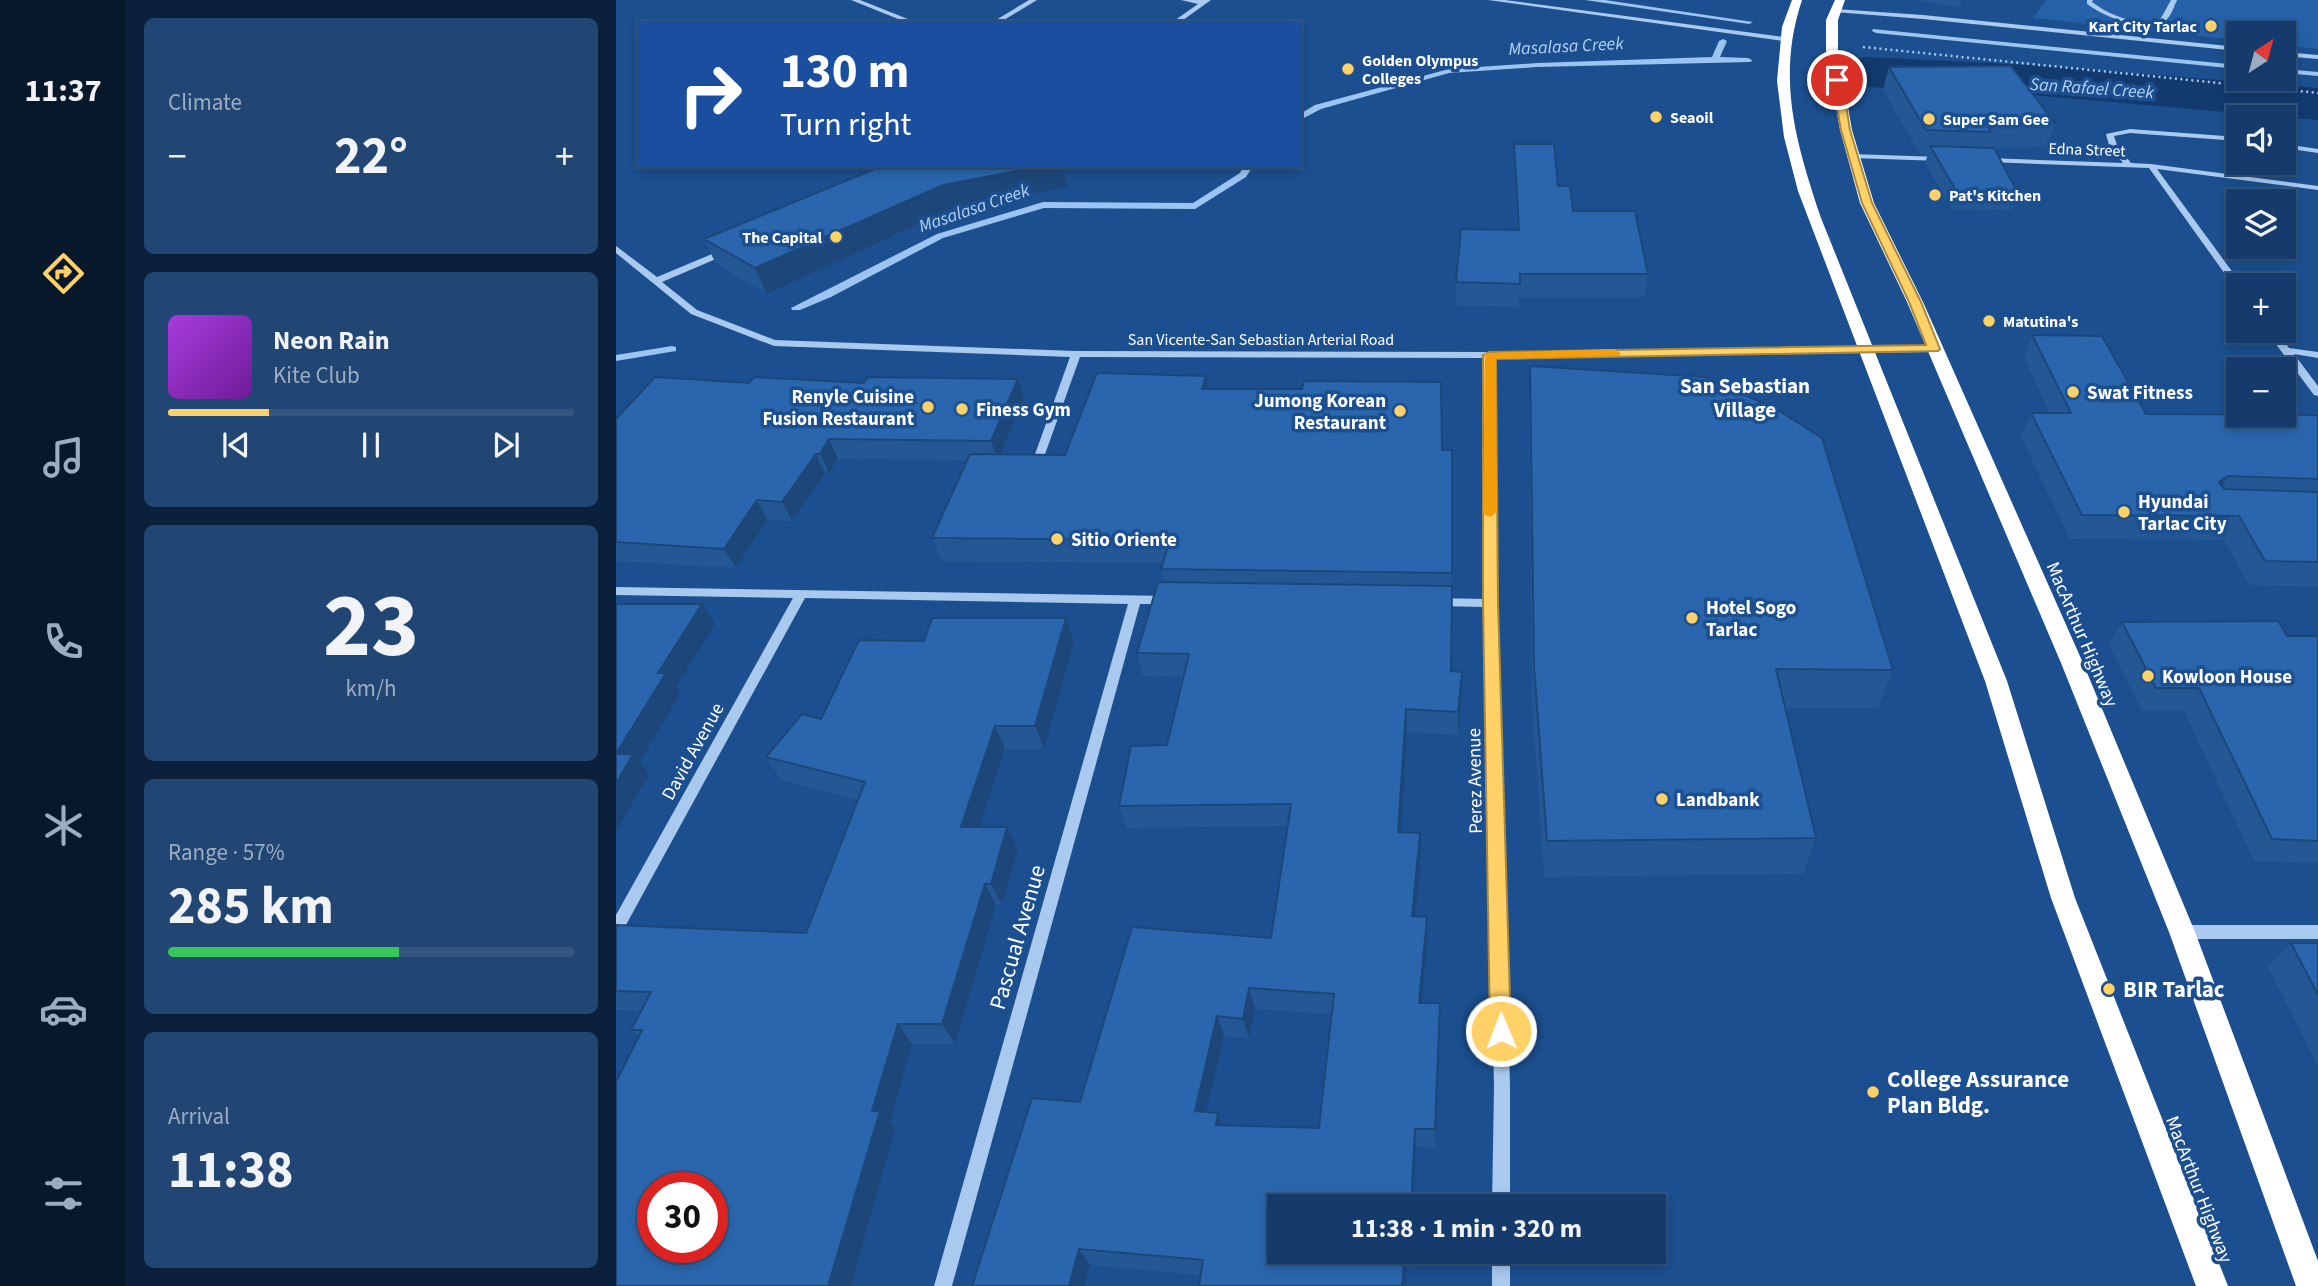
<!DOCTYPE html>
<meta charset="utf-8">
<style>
:root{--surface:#143b6b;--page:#214673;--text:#f1f3f6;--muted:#9dadc1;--line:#33557e;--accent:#ffd166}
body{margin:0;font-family:"Source Sans 3",sans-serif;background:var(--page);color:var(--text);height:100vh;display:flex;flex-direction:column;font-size:26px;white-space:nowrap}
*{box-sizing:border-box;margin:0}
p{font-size:23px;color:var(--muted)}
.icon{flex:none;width:38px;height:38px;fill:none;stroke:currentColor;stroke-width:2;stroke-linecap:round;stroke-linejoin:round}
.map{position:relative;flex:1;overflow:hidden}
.side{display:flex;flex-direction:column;gap:18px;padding:18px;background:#0b203b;width:490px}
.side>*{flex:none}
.hud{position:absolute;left:21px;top:21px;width:665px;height:147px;border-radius:0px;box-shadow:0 4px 10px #0003,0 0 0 2px var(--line);background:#1a4fa0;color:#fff;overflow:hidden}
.needle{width:46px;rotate:36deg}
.tools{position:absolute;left:1610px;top:21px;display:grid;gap:14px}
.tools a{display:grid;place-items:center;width:70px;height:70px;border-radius:0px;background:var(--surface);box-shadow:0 4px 10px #0003,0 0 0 2px var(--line);font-size:35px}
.speed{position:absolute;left:21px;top:1172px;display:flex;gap:14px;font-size:35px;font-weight:700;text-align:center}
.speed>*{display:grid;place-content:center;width:91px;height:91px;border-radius:50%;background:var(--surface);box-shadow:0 4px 10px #0003,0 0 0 2px var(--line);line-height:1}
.speed .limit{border:10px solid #d22;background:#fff;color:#111}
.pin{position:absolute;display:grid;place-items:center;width:60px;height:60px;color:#fff;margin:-30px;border:4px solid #fff;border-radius:50%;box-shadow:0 2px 7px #0007}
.me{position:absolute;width:77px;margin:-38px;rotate:359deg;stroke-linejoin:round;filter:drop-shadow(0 0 5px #0008)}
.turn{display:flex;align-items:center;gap:24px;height:147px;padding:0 28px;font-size:32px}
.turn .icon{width:91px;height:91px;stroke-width:2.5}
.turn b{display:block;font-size:49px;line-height:60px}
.big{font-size:52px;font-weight:700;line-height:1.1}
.side .card{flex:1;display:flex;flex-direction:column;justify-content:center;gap:10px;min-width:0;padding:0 24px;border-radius:10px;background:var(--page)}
.side .dial{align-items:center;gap:0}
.dial b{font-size:91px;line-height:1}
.song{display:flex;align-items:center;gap:21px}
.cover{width:84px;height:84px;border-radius:10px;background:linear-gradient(135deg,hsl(280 70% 55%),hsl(280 70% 35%))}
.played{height:7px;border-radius:4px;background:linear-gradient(90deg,var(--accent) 25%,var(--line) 25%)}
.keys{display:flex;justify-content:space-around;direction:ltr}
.heat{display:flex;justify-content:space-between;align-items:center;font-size:38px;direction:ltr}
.charge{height:10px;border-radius:5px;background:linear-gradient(90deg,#34c759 57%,var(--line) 0)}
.trip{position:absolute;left:651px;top:1194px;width:399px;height:70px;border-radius:0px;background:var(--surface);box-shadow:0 4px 10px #0003,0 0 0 2px var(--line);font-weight:700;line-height:70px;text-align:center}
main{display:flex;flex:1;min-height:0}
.tab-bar{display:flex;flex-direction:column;width:126px;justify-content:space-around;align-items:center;background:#08182b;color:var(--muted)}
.tab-bar .icon{width:49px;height:49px}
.tab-bar .selected{color:var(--accent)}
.tab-bar b{font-size:32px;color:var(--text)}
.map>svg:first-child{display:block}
.green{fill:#2461a8}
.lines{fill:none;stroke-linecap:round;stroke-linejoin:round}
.stream{fill:#9cc4f0;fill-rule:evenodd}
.river{fill:#123a6d;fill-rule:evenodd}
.path{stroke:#a9c9ee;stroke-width:2.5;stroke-dasharray:2 3.5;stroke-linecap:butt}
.minor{fill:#a9c9ee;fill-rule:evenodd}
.highway{fill:#fff;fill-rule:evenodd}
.wall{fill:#245895;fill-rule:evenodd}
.shaded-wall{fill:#1d4779}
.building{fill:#2a66ad;stroke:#1d4779;stroke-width:2;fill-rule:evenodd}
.route{fill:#ffd166;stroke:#a68842;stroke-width:2}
.slow{fill:#f59e0b}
.poi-dot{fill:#ffd166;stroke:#1b4f8f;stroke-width:2.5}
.labels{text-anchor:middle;stroke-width:7;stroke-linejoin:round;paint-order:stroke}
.far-poi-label{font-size:16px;font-weight:bold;fill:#fff;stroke:#1b4f8f;text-anchor:start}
.far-street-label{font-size:16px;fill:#fff;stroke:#1b4f8f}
.far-water-label{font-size:18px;font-style:italic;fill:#b5d3f5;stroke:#1b4f8f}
.poi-label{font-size:19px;font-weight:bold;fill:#fff;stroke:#1b4f8f;text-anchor:start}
.street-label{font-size:19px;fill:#fff;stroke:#1b4f8f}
.neighbourhood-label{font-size:21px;font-weight:bold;fill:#fff;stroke:#1b4f8f}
.near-street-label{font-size:23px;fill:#fff;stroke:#1b4f8f}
.near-poi-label{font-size:23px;font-weight:bold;fill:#fff;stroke:#1b4f8f;text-anchor:start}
</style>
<main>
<nav class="tab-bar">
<b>11:37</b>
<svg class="icon selected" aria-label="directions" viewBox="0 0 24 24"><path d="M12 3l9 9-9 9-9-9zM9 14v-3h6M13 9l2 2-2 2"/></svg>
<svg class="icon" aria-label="music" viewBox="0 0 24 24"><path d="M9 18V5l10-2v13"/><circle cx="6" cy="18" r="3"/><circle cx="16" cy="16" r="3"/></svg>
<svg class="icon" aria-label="phone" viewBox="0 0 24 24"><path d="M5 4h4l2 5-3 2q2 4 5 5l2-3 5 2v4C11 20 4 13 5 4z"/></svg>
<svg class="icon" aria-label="climate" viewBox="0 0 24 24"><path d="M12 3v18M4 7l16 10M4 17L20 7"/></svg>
<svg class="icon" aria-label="car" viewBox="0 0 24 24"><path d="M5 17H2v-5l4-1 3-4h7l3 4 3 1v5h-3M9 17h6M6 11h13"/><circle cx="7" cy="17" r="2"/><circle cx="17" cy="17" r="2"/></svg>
<svg class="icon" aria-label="filters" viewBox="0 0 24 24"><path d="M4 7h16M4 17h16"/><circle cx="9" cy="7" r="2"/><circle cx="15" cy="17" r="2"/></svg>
</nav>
<section class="side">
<div class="card"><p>Climate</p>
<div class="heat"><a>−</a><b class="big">22°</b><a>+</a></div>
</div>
<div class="card">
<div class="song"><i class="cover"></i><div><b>Neon Rain</b><p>Kite Club</p></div></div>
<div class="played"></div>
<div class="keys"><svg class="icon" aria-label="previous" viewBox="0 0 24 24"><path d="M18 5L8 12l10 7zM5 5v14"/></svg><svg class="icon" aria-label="pause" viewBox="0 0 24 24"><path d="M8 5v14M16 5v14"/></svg><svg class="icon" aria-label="next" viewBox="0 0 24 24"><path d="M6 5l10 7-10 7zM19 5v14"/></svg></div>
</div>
<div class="card dial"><b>23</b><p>km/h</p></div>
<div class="card"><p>Range · 57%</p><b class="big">285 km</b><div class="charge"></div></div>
<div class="card"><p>Arrival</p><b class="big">11:38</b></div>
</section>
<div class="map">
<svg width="1702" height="1286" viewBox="0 0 1702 1286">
<rect width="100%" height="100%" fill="#1b4f8f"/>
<!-- green -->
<path class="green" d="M1430 0H1702V49L1668 45V33H1622V40L1417 18Z"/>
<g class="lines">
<!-- stream -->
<path class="stream" d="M969 0H989L1137 22 1133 24Z
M1257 29 1622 65V69L1260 33 1256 31Z
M1107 39 1111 41 1104 57 1132 58 1136 60 1135 62 921 67 833 73 705 109 684 120V114L699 105 833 69 921 63 1096 57 1103 41Z
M1668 69 1702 72V76L1668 73Z
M628 166H637L630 177 579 209 428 208 327 238 215 297 184 310H176L175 308 321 234 427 202 577 203 624 173Z
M56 346 60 347V351L0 361V355Z"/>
<!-- river -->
<path class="river" d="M1250 57 1415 65 1702 88V120L1415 95 1250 87 1232 83 1225 72 1232 61Z"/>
<!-- path -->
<path class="path" d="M1247 47 1702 93"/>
<!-- minor -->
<path class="minor" d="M235 0H244L302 23H292Z
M413 0H421L383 23H375Z
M565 0H595L563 23H555L582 4Z
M872 0H889L1168 37 1171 39 1168 41Z
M1471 0H1477L1476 2C1495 16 1522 27 1545 18L1555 0H1561C1558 6 1556 15 1550 20 1530 35 1489 17 1471 4Z
M1220 9 1307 15 1622 47V51L1307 19 1218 12V10Z
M1668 52 1702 55V59L1668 56Z
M1514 129 1622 137V141L1514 133 1498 136 1501 145 1515 163 1535 164 1702 186V190L1541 169 1626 285H1622V289L1619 288 1533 168 1371 162 1367 160 1371 158 1507 163 1493 145 1490 134Z
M1668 144 1702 149V153L1668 148Z
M1234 154 1325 157 1329 159 1325 161 1237 158H1234Z
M0 246 41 277 108 249H114V253L46 282 81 310 159 340 460 351 873 352 1318 346 1323 349 1318 352 878 358 880 603 894 1085V1206H876L878 1085 868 607 819 606 813 602 819 598 868 599V358L464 357 424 468 419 471 414 468 454 357 158 346 75 314 0 253Z
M1650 331H1660L1673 348 1702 352V358L1678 354 1702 386V396L1698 395Z
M0 587 553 596 559 600 553 604H524L336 1286H318L512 604 189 598 5 934 0 936V915L177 598 0 595Z
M1566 925H1702V939H1566L1561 937 1559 932 1561 927Z
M876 1251H894V1286H876Z"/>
<!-- highway -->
<path class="highway" d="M1176 0H1186C1160 78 1180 143 1205 218L1391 681 1459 898 1612 1286H1580L1435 898 1369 681 1182 191 1168 137 1161 81 1166 27Z
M1219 0H1229L1222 20V50L1236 130 1258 203 1307 302 1467 663 1579 932 1702 1261V1286H1680L1553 932 1445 663 1291 302 1244 203 1224 130 1210 50V20Z"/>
</g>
<!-- wall -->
<path class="wall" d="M1300 0H1346L1343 7Z
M1273 67 1439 123 1431 147 1370 148 1402 193 1396 210 1336 209 1309 163 1312 154H1304L1267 90Z
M898 144 942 186 957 211 1032 274 1029 297H903V307L840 305V282L901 230 898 165Z
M266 166H446L452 187 335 209 151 294 100 264 88 239Z
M1416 335 1530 414 1702 417V587L1633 585 1608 540 1454 539 1405 437 1415 413H1434L1408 358Z
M914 366 1277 670 1262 708H1169L1200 838 1187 874 928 877 916 704 913 404Z
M402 379 408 398 384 454 449 455 592 389 826 450H836L835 671 846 672V695L842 735 791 732 785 832 805 855 799 916 811 917 812 938 806 1003H824V1024L820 1148 800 1147 794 1269 585 1275 474 1265 468 1286H356L464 1102 655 938 672 826 511 828 503 806 551 745 567 677 527 676 521 653 549 582 545 569 547 563 326 561 316 538 351 460 222 459 213 473H209L176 521 151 520 120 568 0 561V419L133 383H248ZM639 1009 716 1014 703 1128 606 1125 602 1113 590 1112 608 1036 633 1039Z
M450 618 458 641 428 749H389L364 827H391L402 849 386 905H380L339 1044H296L274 1123 279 1129 235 1286H0L23 1037 15 1030 25 1011 0 1010V925L190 933 242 800 165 780 150 757 205 719 308 641Z
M1506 622 1671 636H1702V863L1638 861 1568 711H1526L1493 645Z
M1675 943H1702V1066L1652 967Z"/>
<!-- shaded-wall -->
<path class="shaded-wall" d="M427 166H446L452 187 335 209 151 294 139 268 327 185Z
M590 376 594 398 586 389Z
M402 379 408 398 382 460 375 441Z
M213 439 222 459 213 473 204 454Z
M200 454 209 473 176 521 166 502Z
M1612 476 1598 500 1603 482Z
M141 500 151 520 120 568 108 549Z
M86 604 99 624 60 687 64 694 24 762 33 774 0 832V754L42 673Z
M450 618 458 641 428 749 419 726Z
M846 672V695L842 735V712Z
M790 709 791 732 784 854 782 832Z
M379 726 389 749 357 849 345 827Z
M391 827 402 849 386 905 375 884Z
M804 833 805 855 798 937 796 916Z
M369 884 380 905 339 1044 326 1024Z
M811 917 812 938 804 1023 803 1003Z
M633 988 639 1009 633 1039 627 1019Z
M824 1003V1024L820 1148 819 1129Z
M601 1016 608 1036 586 1130 579 1111Z
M282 1024 296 1044 274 1123 279 1129 235 1286H212L256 1111Z
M602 1113 609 1132 600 1125Z
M799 1129 800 1147 797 1206H795Z
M463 1249 474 1265 468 1286H453Z
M793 1251H795L794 1269 792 1253Z
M789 1253 791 1269 790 1286H786Z"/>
<!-- building -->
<path class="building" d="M1395 66 1439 123 1370 124 1375 132 1310 130 1273 67Z
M898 144H938L942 186H954L957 211H1019L1032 274H904V284L840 282 845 229 903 230Z
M1314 146 1378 148 1402 193 1341 192Z
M266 166H427L327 185 139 268 88 239Z
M1416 335 1486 336 1530 414 1700 415 1702 417V479L1612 476 1603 482 1608 489 1702 492V562L1649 561 1623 516 1466 515 1415 413H1455Z
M914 366 1089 377 1162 410 1206 438 1277 670 1160 669 1200 838 931 841 918 666Z
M481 373 590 376 586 389H686L688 381 825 382 826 450H836V573L545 569 554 540 316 538 354 454 449 455Z
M39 377 133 383 138 377 248 383 252 377 402 379 375 441 213 439 204 454H200L166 502 141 500 108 549 0 542V419Z
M542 582 836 586 835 671 846 672 842 712 790 709 782 832 804 833 796 916 811 917 803 1003H824L819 1129H799L795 1206H663V1251H793L792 1253H789L786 1286H583L587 1260 463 1249 453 1286H356L416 1098 464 1102 516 927 655 938 675 804 503 806 515 746 551 745 573 654 521 653ZM633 988 718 994 703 1128 600 1125 602 1113 579 1111 601 1016 627 1019Z
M0 604H86L42 673H50L0 754H17L0 784Z
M316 618H450L419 726H379L345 827H391L375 884H369L326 1024H282L256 1111H264L212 1286H0V1082L26 1030H15L35 992 0 991V925L190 933 249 782 150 757 186 714 205 719 243 640 308 641ZM37 1188H96V1248H37Z
M1662 621 1671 636H1702V841L1656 839 1583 688H1540L1506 622Z
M1675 943H1702V995Z"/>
<!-- route -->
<path class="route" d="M1221 77 1226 80 1234 130 1256 203 1305 302 1324 349 1322 351 880 359 882 603 895 1031 892 1038 885 1041 877 1038 874 1031 867 603V355L873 352 1310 345 1293 302 1246 203 1225 130 1216 80Z"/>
<!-- slow -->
<path class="slow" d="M998 349 1005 353 1003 356 880 359 881 512 874 517 869 515 867 512 869 353Z"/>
<!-- markers -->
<g class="poi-dot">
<circle cx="1595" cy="26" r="7"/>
<circle cx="732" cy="69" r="7"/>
<circle cx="1040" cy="117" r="7"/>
<circle cx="1313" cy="119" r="7"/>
<circle cx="1319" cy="195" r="7"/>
<circle cx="220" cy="237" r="7"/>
<circle cx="1373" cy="321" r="7"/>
<circle cx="1457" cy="392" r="7"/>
<circle cx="312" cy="407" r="7"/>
<circle cx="346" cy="409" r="7"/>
<circle cx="784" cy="411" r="7"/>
<circle cx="1508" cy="512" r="7"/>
<circle cx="441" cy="539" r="7"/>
<circle cx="1076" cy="618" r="7"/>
<circle cx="1532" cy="676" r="7"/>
<circle cx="1046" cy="799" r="7"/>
<circle cx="1493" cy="989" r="7"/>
<circle cx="1257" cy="1092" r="7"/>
</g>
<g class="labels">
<!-- far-poi labels -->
<g class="far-poi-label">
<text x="1581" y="32" text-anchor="end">Kart City Tarlac</text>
<text x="746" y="66">Golden Olympus<tspan x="746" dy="18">Colleges</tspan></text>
<text x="1054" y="123">Seaoil</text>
<text x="1327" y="125">Super Sam Gee</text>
<text x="1333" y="201">Pat's Kitchen</text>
<text x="206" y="243" text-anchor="end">The Capital</text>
<text x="1387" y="327">Matutina's</text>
</g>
<!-- far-street labels -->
<g class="far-street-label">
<text transform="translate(1471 149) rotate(2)" y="6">Edna Street</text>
<text x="645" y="345">San Vicente-San Sebastian Arterial Road</text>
</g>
<!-- far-water labels -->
<g class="far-water-label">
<text transform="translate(950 46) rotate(-3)" y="6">Masalasa Creek</text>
<text transform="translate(1476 88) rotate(4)" y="6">San Rafael Creek</text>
<text transform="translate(358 208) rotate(-19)" y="6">Masalasa Creek</text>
</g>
<!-- poi labels -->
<g class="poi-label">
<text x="1471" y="399">Swat Fitness</text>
<text x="298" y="403" text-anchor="end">Renyle Cuisine<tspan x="298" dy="22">Fusion Restaurant</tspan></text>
<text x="770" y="407" text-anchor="end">Jumong Korean<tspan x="770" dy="22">Restaurant</tspan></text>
<text x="360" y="416">Finess Gym</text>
<text x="1522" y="508">Hyundai<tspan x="1522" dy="22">Tarlac City</tspan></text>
<text x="455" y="546">Sitio Oriente</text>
<text x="1090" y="614">Hotel Sogo<tspan x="1090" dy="22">Tarlac</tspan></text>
<text x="1546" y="683">Kowloon House</text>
<text x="1060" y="806">Landbank</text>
</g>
<!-- street labels -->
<g class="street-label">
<text transform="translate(1467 634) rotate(67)" y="7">MacArthur Highway</text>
<text transform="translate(76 751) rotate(-61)" y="7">David Avenue</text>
<text transform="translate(858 781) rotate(-91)" y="7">Perez Avenue</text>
<text transform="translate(1584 1189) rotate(69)" y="7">MacArthur Highway</text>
</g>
<!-- neighbourhood labels -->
<g class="neighbourhood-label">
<text x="1129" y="393">San Sebastian<tspan x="1129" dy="24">Village</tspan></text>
</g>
<!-- near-street labels -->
<g class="near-street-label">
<text transform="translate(401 937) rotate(-74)" y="8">Pascual Avenue</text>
</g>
<!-- near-poi labels -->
<g class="near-poi-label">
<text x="1507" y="997">BIR Tarlac</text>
<text x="1271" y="1087">College Assurance<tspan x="1271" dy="26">Plan Bldg.</tspan></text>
</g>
</g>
</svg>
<div class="tools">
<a><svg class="needle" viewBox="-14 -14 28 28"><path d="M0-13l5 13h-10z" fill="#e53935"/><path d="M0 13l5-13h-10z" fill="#9dadc1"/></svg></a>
<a><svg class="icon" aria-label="sound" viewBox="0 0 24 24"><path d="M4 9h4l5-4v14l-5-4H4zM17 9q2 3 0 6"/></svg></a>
<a><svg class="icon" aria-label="layers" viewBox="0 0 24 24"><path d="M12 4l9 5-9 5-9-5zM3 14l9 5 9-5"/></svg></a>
<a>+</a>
<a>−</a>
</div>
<div class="speed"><div class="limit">30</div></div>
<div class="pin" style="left:1221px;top:80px;background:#d93025"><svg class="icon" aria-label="arrive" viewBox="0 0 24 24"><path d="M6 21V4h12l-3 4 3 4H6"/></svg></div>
<svg class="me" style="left:885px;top:1031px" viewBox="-20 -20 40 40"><circle r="17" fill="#ffd166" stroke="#fff" stroke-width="3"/><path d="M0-11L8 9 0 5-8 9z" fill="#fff"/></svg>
<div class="trip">11:38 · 1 min · 320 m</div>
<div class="hud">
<div class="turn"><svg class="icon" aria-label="right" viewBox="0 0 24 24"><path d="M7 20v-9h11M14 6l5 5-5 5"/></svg><div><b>130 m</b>Turn right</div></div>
</div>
</div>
</main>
